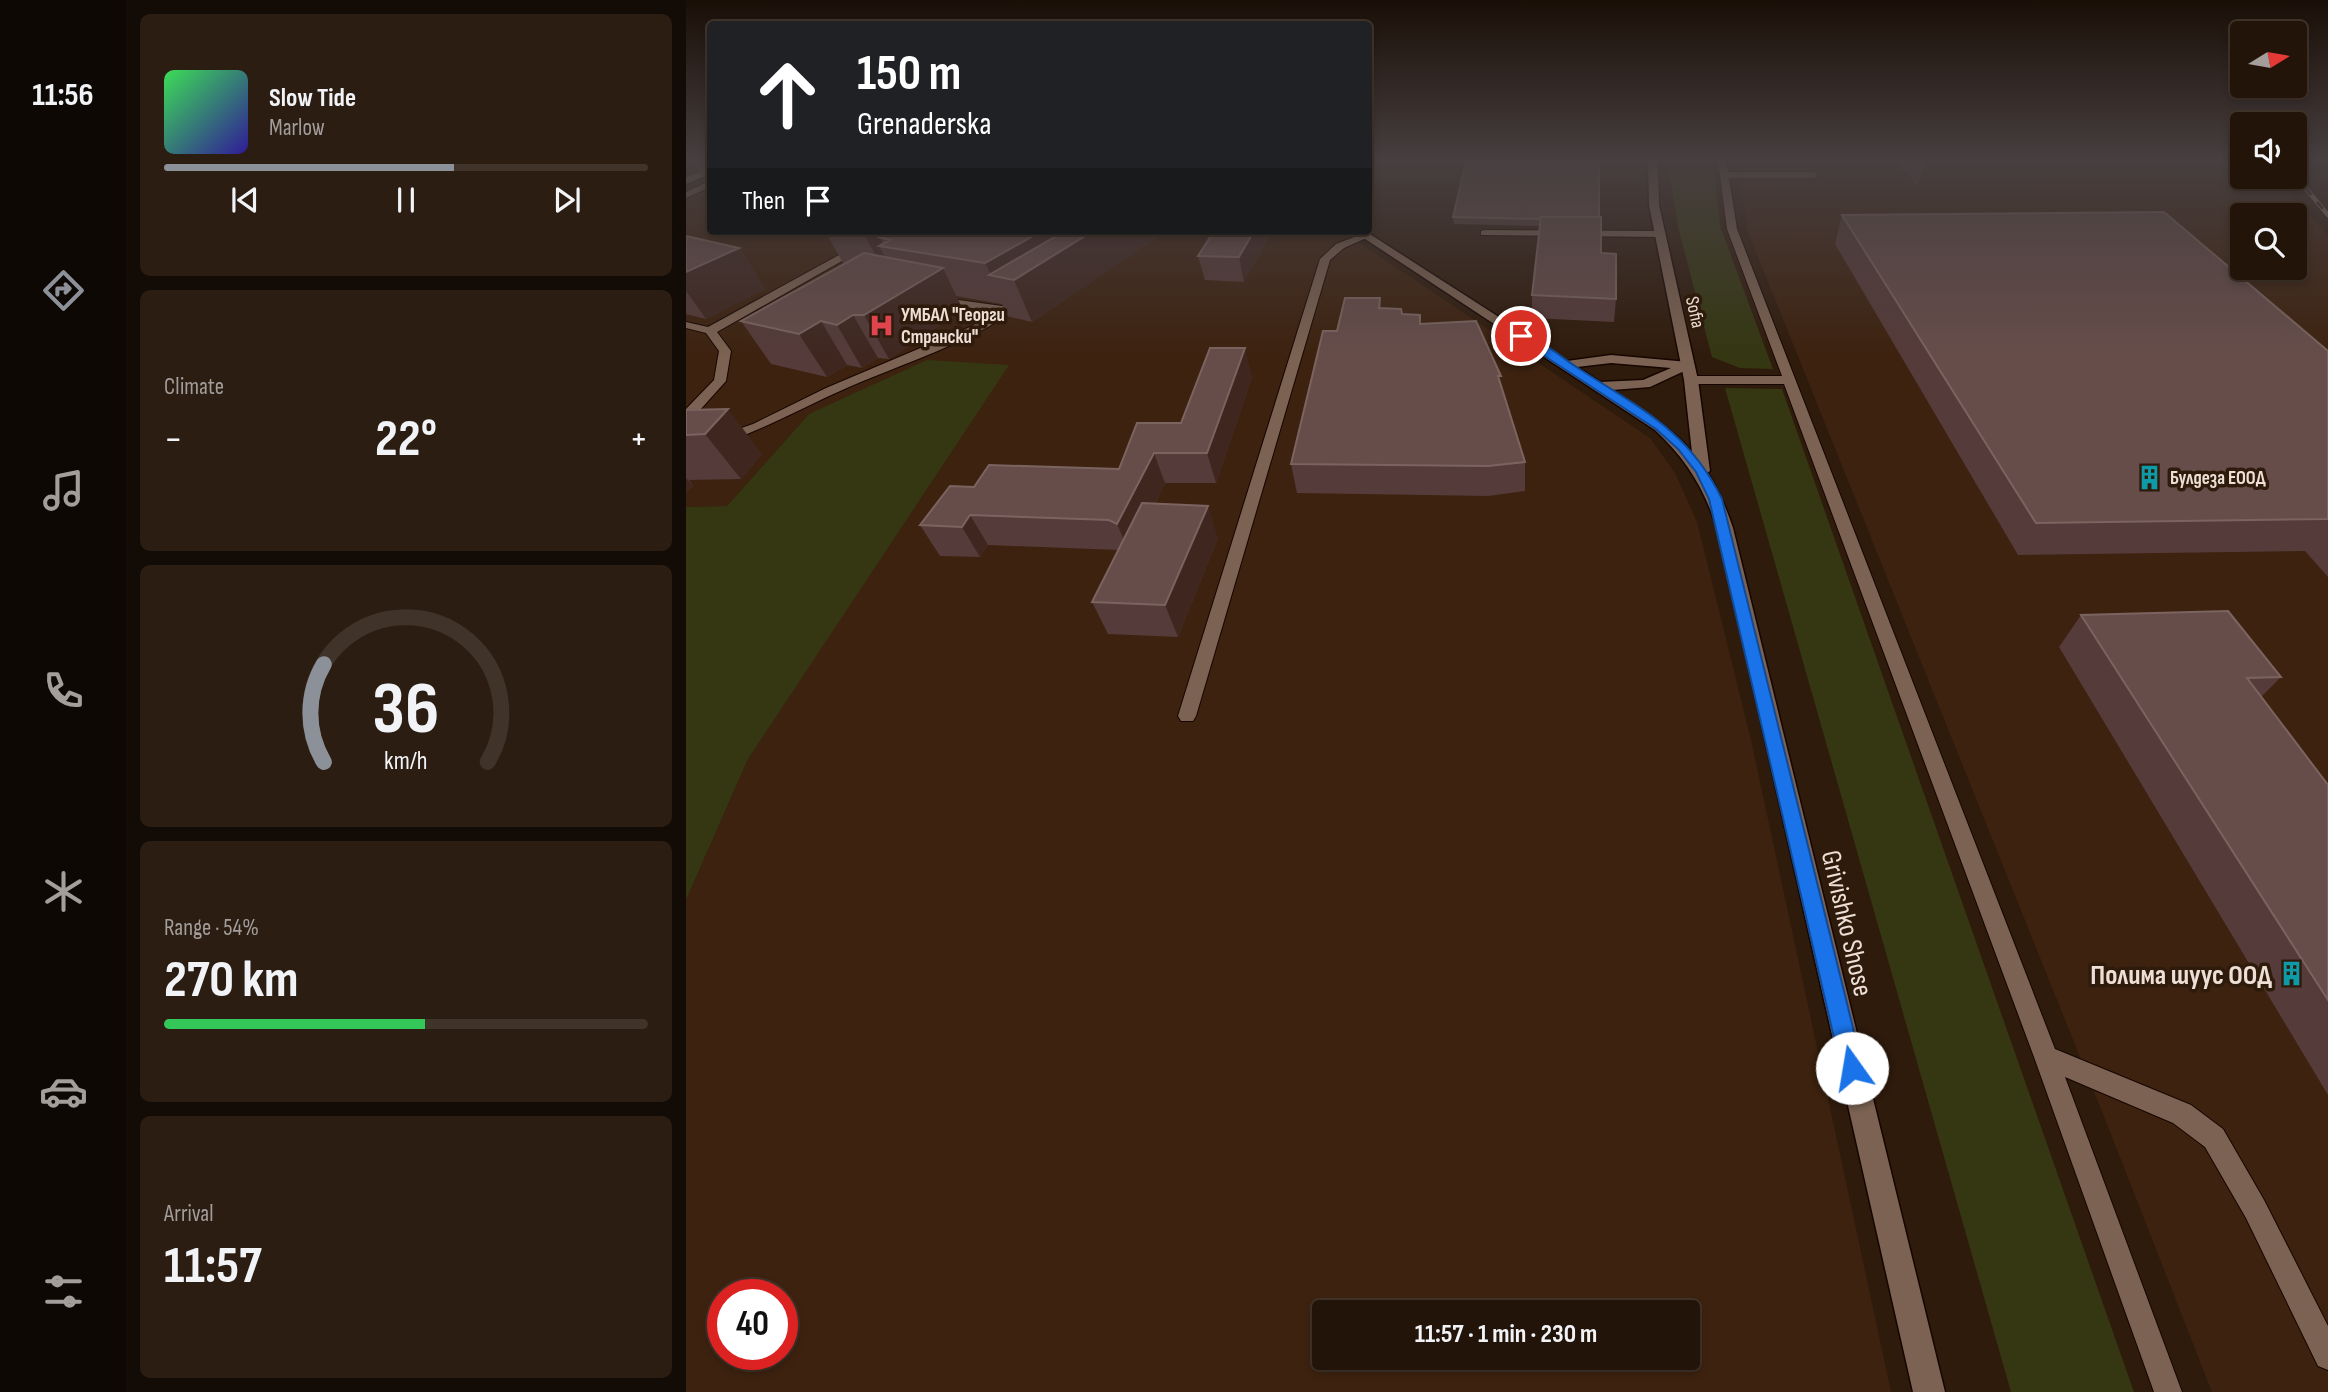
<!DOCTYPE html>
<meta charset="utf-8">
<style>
:root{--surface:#231409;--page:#2b1d12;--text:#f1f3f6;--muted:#a39e9c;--line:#40332a;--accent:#8c9099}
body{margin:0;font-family:"Sofia Sans Condensed",sans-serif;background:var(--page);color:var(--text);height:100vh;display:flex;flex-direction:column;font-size:26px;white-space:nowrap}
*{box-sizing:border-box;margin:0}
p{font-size:23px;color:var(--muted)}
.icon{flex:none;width:38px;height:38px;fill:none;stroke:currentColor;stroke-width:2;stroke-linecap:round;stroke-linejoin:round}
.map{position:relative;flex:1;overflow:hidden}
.sheet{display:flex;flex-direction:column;gap:14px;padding:14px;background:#130b05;width:560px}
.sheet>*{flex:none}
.hud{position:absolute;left:21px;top:21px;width:665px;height:214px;border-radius:7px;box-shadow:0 4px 10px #0003,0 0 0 2px var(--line);background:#202124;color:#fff;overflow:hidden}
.needle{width:46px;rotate:79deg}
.buttons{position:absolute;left:1544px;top:21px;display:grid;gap:14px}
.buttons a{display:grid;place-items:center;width:77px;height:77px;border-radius:7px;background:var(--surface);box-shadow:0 4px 10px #0003,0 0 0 2px var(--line);font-size:35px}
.speed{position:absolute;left:21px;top:1279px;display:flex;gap:14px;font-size:35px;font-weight:700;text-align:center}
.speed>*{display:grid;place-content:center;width:91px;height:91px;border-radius:50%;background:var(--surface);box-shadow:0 4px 10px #0003,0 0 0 2px var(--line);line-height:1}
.speed .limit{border:10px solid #d22;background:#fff;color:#111}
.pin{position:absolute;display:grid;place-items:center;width:60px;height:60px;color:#fff;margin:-30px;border:4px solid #fff;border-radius:50%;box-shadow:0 2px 7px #0007}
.me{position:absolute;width:77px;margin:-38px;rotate:347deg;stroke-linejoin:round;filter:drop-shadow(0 0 5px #0008)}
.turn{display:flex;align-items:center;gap:24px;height:147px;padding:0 35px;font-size:32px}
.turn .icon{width:91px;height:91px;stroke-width:2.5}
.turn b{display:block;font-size:49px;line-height:60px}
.then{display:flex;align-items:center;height:66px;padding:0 35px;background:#0003;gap:14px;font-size:26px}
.big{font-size:52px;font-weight:700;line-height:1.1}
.sheet .tile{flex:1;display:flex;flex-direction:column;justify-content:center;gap:10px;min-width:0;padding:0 24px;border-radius:10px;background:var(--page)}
.sheet .dial{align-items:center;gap:0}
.dial svg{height:182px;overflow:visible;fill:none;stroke:var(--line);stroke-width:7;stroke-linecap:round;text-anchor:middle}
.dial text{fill:var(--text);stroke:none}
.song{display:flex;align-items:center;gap:21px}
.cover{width:84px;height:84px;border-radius:10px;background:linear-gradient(135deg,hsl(130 70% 55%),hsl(250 70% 35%))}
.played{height:7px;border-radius:4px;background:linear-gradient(90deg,var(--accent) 60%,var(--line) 60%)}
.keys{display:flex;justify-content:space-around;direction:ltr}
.heat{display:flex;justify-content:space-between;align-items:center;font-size:38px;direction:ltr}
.charge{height:10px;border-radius:5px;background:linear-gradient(90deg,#34c759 54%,var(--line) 0)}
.trip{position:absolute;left:626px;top:1300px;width:388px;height:70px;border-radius:7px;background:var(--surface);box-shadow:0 4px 10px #0003,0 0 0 2px var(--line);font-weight:700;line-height:70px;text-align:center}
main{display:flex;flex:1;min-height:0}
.tabs{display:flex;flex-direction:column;width:126px;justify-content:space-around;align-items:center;background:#0e0804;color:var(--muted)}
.tabs .icon{width:49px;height:49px}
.tabs .current{color:var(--accent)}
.tabs b{font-size:32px;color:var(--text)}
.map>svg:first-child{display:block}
.built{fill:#3d220f;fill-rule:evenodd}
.green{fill:#343712}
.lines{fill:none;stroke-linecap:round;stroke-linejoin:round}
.service-casing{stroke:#160500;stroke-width:2}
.minor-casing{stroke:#160500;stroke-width:3}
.tertiary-casing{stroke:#160500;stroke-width:3}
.secondary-casing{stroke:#160500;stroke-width:3}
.service{fill:#7b6252;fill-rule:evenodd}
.minor{fill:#7b6252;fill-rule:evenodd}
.tertiary{fill:#7b6252;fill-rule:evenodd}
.secondary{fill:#7b6252;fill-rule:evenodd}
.rail-casing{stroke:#8c7b6f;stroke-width:4.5}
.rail{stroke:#2f1b0c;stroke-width:2.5;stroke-dasharray:9;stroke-linecap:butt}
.wall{fill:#553b39}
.shaded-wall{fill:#3f2720}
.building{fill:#664d4a;stroke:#7b6460;stroke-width:2}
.route{fill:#1a73e8;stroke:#114b97;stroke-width:2}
.labels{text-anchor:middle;stroke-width:7;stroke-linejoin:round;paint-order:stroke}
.far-street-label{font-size:19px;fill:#eddfd6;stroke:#2f1b0c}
.far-poi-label{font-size:19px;font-weight:bold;fill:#eddfd6;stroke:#2f1b0c;text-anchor:start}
.near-street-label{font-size:28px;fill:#eddfd6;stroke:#2f1b0c}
.near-poi-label{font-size:28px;font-weight:bold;fill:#eddfd6;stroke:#2f1b0c;text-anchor:end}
</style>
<main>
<nav class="tabs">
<b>11:56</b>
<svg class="icon current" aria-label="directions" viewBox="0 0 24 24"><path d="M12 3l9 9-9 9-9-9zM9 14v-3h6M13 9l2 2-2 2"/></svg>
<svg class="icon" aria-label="music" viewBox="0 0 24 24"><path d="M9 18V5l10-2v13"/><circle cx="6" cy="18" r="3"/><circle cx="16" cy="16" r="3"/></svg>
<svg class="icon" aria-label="phone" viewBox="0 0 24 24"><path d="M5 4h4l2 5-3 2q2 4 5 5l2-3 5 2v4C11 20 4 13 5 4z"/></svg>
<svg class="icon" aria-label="climate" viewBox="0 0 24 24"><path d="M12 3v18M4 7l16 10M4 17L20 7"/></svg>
<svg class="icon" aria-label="car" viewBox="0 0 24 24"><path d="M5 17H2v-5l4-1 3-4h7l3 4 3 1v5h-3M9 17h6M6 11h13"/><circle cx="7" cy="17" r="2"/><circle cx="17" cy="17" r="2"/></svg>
<svg class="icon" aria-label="filters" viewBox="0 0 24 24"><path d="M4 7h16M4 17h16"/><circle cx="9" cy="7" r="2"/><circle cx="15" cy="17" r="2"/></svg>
</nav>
<section class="sheet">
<div class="tile">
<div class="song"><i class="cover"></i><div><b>Slow Tide</b><p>Marlow</p></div></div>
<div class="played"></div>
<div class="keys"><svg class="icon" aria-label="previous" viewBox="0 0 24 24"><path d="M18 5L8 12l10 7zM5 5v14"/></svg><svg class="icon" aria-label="pause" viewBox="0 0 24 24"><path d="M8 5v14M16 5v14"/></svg><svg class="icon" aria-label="next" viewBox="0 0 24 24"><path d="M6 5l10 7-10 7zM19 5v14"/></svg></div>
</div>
<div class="tile"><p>Climate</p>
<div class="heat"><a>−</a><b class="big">22°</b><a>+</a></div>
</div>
<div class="tile dial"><svg viewBox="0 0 100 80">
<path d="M14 69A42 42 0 1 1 86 69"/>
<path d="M14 69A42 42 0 0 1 14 26" stroke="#8c9099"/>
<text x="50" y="56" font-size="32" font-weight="700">36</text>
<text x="50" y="72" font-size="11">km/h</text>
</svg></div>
<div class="tile"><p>Range · 54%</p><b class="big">270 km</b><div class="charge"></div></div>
<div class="tile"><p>Arrival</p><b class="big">11:57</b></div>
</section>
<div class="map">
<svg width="1642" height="1392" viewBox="0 0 1642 1392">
<rect width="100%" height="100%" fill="#2f1b0c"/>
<!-- built -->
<path class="built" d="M1051 161H1556V177H1589L1642 235V1392H1526L1421 1124 1062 232ZM1556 215H1608V268H1556Z
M24 180V231H656L964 438 989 473 1011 522 1065 740 1205 1392H0V900L62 759 123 414 41 506 0 507V191ZM37 1295H96V1354H37ZM639 1312H1003V1358H639Z"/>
<!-- green -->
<path class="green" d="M982 161H1027L1034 226 1087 369 1054 368 1026 357 992 227Z
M241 360 323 365 62 759 0 900V507L41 506 123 414Z
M1039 388 1096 389 1448 1392H1325Z"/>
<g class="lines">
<defs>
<path id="service" d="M1032 161H1040L1042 172H1128L1132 175 1128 178H1043L1051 229 1369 1049 1505 1105 1537 1129 1578 1200 1642 1326V1370L1632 1366 1560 1218 1519 1147 1487 1123 1379 1077 1496 1392H1468L1348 1057 1098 384H1005L999 380 1005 376H1096L1041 229Z
M24 181V187L0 198V192Z
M799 230 975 231 980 234 975 237 795 235V231Z
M676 234 685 236 658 248 644 260 510 716 507 721H495L492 716 634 259 650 244Z
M173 244 178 247 177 249 31 332 45 351 40 381 5 420 0 421V409L28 380 33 351 20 333 0 328V322L22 327Z
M251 297 323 307 329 310C283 343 216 364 163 387 108 411 60 440 0 455V447L67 424 140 388 284 327 311 312 247 302V298Z"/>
<path id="minor" d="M962 161H972L973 205 1012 380 1024 471 1016 476 1008 471 998 380 963 205Z"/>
<path id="tertiary" d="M667 231H679L881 361 925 355 1002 362 1009 366 964 387 926 390C989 431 1022 453 1047 528L1259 1392H1227L1031 528C1018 488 1000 459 969 430ZM925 363 985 368 957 380 914 382 891 367Z"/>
<path id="secondary" d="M24 168V174L0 184V177Z"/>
</defs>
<!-- service casing -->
<use href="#service" class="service-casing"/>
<!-- minor casing -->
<use href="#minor" class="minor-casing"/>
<!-- tertiary casing -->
<use href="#tertiary" class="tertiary-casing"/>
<!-- secondary casing -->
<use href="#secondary" class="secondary-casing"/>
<!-- service -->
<use href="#service" class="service"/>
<!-- minor -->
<use href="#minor" class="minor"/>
<!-- tertiary -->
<use href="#tertiary" class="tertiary"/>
<!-- secondary -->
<use href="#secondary" class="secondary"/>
<defs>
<path id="rail" d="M1608 174 1642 215"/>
</defs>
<!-- rail casing -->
<use href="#rail" class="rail-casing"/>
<!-- rail -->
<use href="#rail" class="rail"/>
</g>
<!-- wall -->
<path class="wall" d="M24 161V187L10 164Z
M1210 161H1244L1237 162 1238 165 1231 185Z
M1156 215 1642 351V577L1619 551 1332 555 1149 244Z
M767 217H913L915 253 930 299 928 322 846 318V295L854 226 768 224Z
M139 231H484L479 237 473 236 346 322 321 316 316 304 270 296 277 310 203 359 192 358 176 368 161 365 141 377 85 364 55 321 159 264 157 263Z
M0 236 53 248 79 289 20 319 0 314Z
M582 238 558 282 519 280 512 256Z
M694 298 695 308 716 314 734 324 815 387 839 462V491L802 496 611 493 605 464 651 331Z
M566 377 530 483H479L469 504 532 538 492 637 422 634 406 602 432 550 302 545 294 557 254 556 234 525 433 469 495 423Z
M0 410 76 454 55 479 3 480 7 486 0 493Z
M1395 615 1595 677 1575 697 1642 785V1095L1373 647Z"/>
<!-- shaded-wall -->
<path class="shaded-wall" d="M180 231H217L204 240 193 237 199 247 193 246 205 269 199 274 178 233Z
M356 231H472L473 236 346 322 328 280 305 275 299 263Z
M477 231H484L479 237Z
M568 231H581L582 238 558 282 553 257Z
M53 248 79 289 20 319 0 291V272Z
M257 268 277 310 203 359 178 315Z
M167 315 192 358 176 368 151 325Z
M135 321 161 365 141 377 113 334Z
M559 348 566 377 530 483 521 453Z
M42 409 76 454 55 479 19 434Z
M468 453 479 483 444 554 431 524Z
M0 478 7 486 0 493Z
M522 506 532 538 492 637 479 605Z
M284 515 302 545 294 557 276 527Z"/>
<!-- building -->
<path class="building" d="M15 161H24V166L10 164Z
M780 161H913V217H855V219L767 217Z
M1478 212 1642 351V519L1350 523 1156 215Z
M855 217H915V253L930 254V299L846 295Z
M202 231H356L299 263 193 246 204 240 193 237Z
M379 231H407L328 280 303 275Z
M528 231H568L553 257 512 256Z
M0 236 53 248 0 272Z
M178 253 257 268 178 315H167L151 325 135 321 113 334 55 321Z
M659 298H694L693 308 715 309 716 314 734 315V324L790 321 815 376H812L839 462 802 466 605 464 637 331H651Z
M524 348H559L521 453H468L431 524 423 520 284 515 276 527 234 525 264 486 288 487 303 465 433 469 451 423H495Z
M42 409 19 434 0 435V410Z
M456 503 522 506 479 605 406 602Z
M1542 611 1595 677 1561 678 1642 785V1000L1395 615Z"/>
<!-- sky -->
<linearGradient id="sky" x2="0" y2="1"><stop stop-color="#1a0f07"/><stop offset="0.45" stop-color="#473f40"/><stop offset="1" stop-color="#473f40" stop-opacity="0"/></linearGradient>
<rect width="1642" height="356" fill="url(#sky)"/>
<!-- route -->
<path class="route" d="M835 333C856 340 876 358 895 370 955 409 1003 431 1036 499L1177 1068 1174 1076 1166 1079 1158 1076 1155 1068 1023 499 1010 472 992 449 970 429 831 338 829 336Z"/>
<!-- icons -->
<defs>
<symbol id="hospital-bare" viewBox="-9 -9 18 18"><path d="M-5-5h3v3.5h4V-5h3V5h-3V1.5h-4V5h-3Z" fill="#e0444e" stroke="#2f1b0c" stroke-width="2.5" paint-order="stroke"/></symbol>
<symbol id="building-bare" viewBox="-9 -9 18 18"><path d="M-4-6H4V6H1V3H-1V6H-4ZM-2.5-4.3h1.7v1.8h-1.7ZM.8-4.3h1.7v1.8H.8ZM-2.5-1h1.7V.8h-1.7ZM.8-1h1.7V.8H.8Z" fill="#0f9aa8" stroke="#2f1b0c" stroke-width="2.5" paint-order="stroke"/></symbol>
</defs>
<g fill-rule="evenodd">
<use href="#hospital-bare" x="178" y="308" width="35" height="35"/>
<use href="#building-bare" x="1446" y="460" width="35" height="35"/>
<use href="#building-bare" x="1588" y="956" width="35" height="35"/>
</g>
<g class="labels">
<!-- far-street labels -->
<g class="far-street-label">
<text transform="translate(1010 312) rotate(78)" y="7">Sofia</text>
</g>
<!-- far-poi labels -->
<g class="far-poi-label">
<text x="215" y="321">УМБАЛ "Георги<tspan x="215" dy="22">Странски"</tspan></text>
<text x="1484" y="484">Булдеза ЕООД</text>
</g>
<!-- near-street labels -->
<g class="near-street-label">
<text transform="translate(1162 923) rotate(77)" y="10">Grivishko Shose</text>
</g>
<!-- near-poi labels -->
<g class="near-poi-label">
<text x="1586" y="984">Полима шуус ООД</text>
</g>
</g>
</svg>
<div class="buttons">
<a><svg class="needle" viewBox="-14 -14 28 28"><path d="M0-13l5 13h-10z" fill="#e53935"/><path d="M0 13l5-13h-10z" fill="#a39e9c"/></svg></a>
<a><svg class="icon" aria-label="sound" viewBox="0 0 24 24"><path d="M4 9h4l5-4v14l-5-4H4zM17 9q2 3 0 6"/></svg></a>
<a><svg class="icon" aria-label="search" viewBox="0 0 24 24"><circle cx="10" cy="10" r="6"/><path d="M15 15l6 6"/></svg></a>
</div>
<div class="speed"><div class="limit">40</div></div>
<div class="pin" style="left:835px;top:336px;background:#d93025"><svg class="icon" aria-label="arrive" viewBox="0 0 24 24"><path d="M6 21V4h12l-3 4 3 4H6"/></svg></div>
<svg class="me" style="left:1166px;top:1068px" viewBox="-20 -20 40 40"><circle r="19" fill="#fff"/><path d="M0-13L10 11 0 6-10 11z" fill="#1a73e8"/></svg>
<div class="trip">11:57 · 1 min · 230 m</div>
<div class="hud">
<div class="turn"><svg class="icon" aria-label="ahead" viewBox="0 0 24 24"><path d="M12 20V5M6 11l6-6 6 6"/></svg><div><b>150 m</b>Grenaderska</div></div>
<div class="then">Then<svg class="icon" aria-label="arrive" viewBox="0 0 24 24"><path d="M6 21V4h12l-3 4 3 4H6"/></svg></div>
</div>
</div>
</main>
